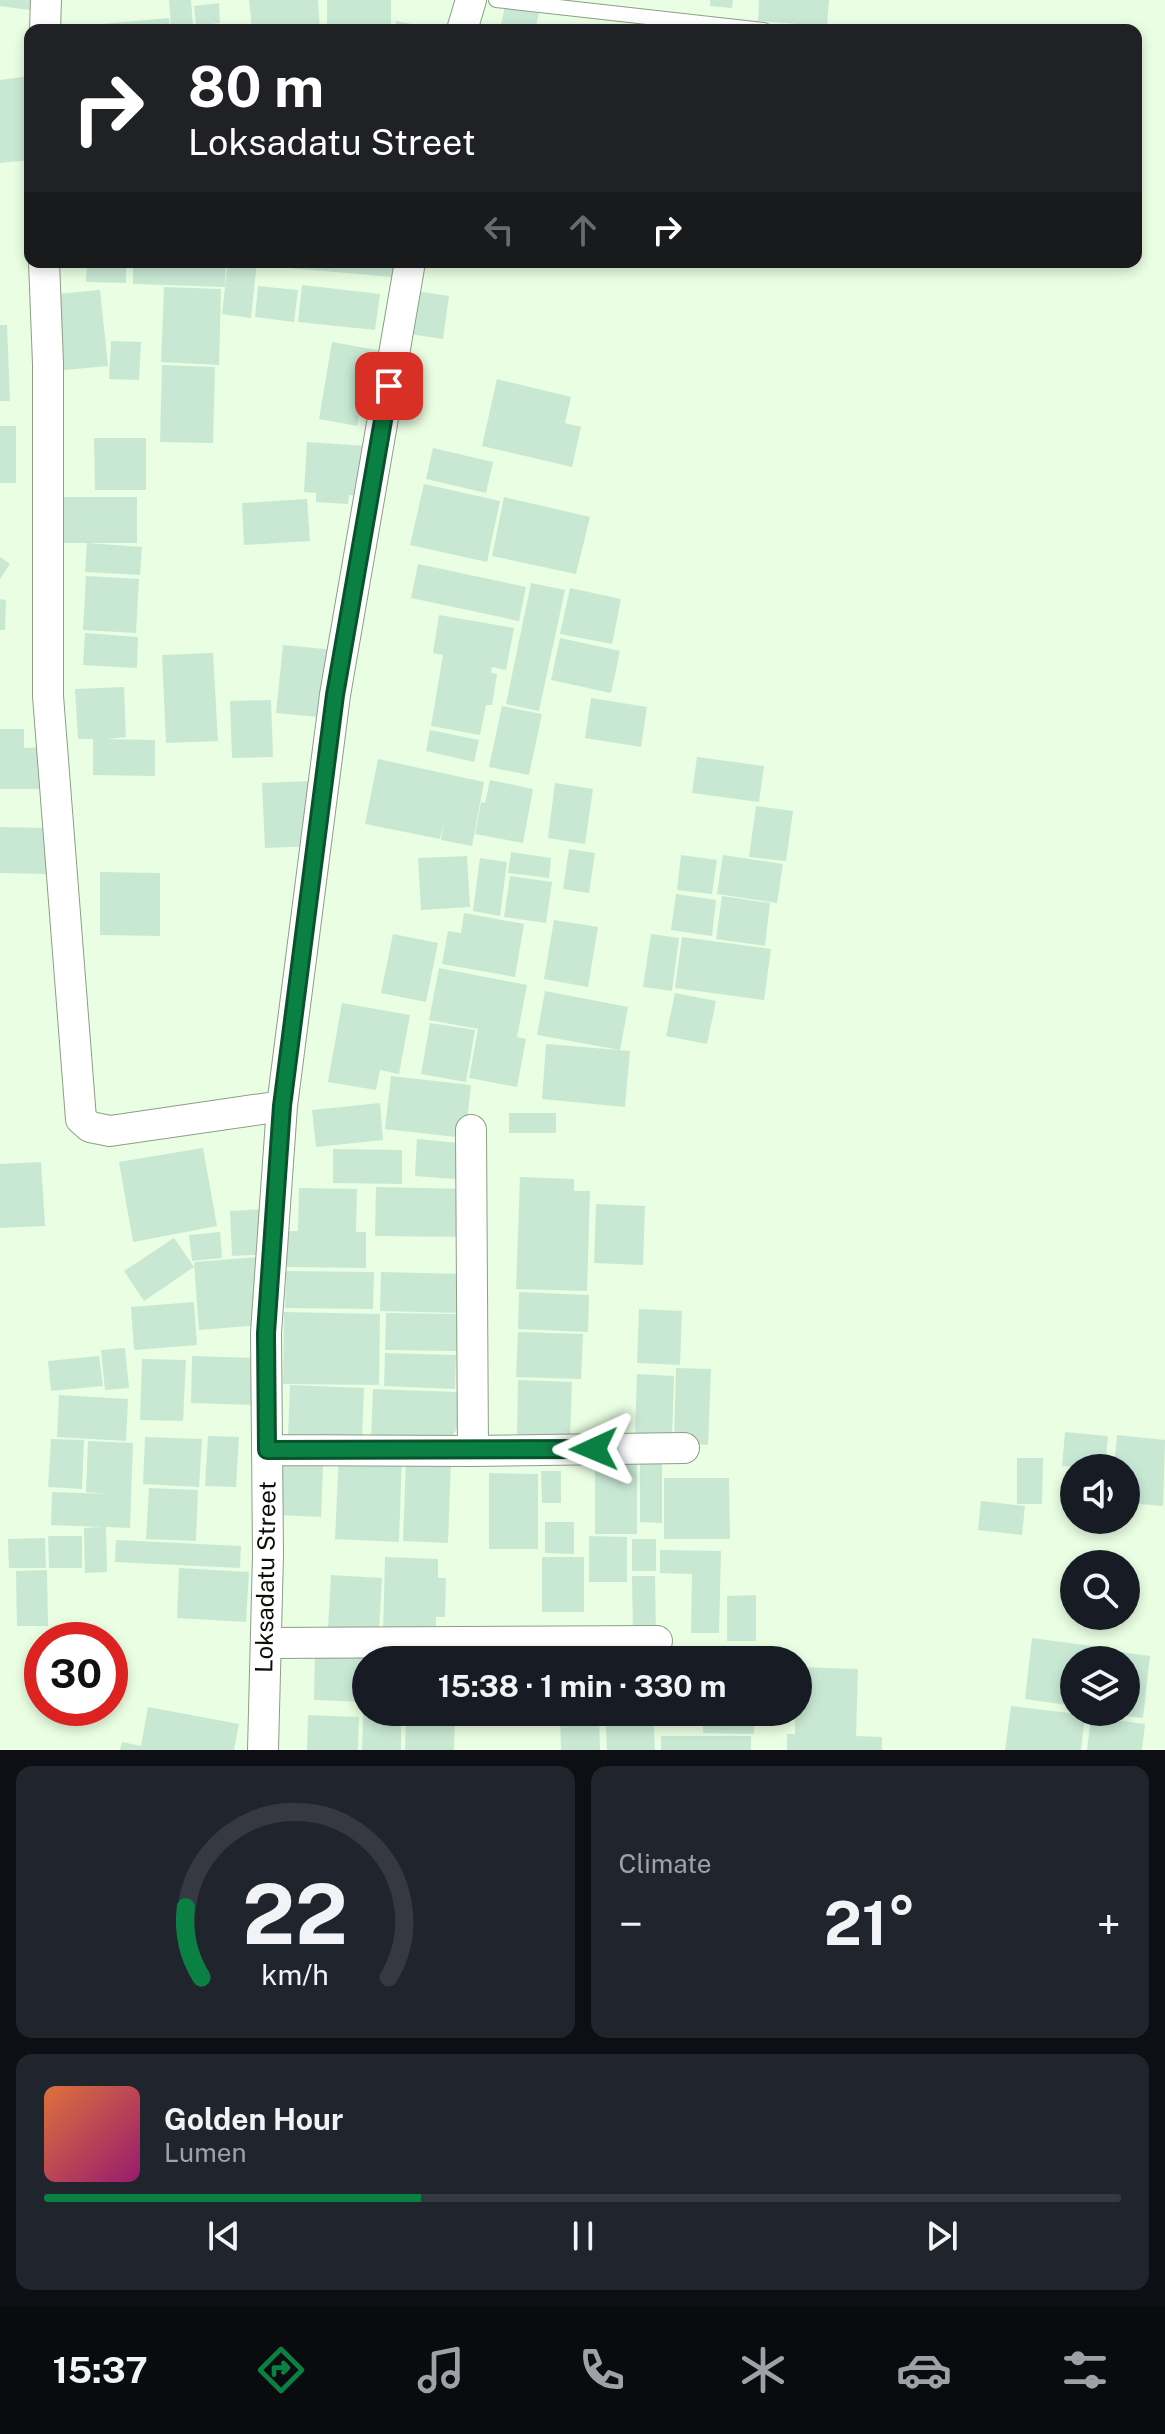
<!DOCTYPE html>
<meta charset="utf-8">
<style>
:root{--surface:#171b24;--page:#20242c;--text:#f1f3f6;--muted:#9ea1a6;--line:#363941;--accent:#0b8043}
body{margin:0;font-family:"Public Sans",sans-serif;background:var(--page);color:var(--text);height:100vh;display:flex;flex-direction:column;font-size:30px;white-space:nowrap}
*{box-sizing:border-box;margin:0}
p{font-size:26px;color:var(--muted)}
.icon{flex:none;width:44px;height:44px;fill:none;stroke:currentColor;stroke-width:2;stroke-linecap:round;stroke-linejoin:round}
.map{position:relative;height:1750px;overflow:hidden}
.details{display:flex;flex-direction:column;gap:16px;padding:16px;background:#0d0f14;flex:1}
.details>*{flex:none}
.hud{position:absolute;left:24px;top:24px;width:1118px;height:244px;border-radius:16px;box-shadow:0 4px 12px #0003;background:#202124;color:#fff;overflow:hidden}
.tools{position:absolute;left:1060px;top:1454px;display:grid;gap:16px}
.tools a{display:grid;place-items:center;width:80px;height:80px;border-radius:50%;background:var(--surface);box-shadow:0 4px 12px #0003;font-size:40px}
.speed{position:absolute;left:24px;top:1622px;display:flex;gap:16px;font-size:40px;font-weight:700;text-align:center}
.speed>*{display:grid;place-content:center;width:104px;height:104px;border-radius:50%;background:var(--surface);box-shadow:0 4px 12px #0003;line-height:1}
.speed .limit{border:12px solid #d22;background:#fff;color:#111}
.pin{position:absolute;display:grid;place-items:center;width:68px;height:68px;color:#fff;margin:-34px;border-radius:16px;box-shadow:0 4px 12px #0006}
.me{position:absolute;width:88px;margin:-44px;rotate:269deg;stroke-linejoin:round;filter:drop-shadow(0 0 6px #0008)}
.turn{display:flex;align-items:center;gap:28px;height:168px;padding:0 32px;font-size:36px}
.turn .icon{width:104px;height:104px;stroke-width:2.5}
.turn b{display:block;font-size:56px;line-height:68px}
.lanes{display:flex;align-items:center;height:76px;padding:0 32px;background:#0003;justify-content:center;gap:40px;direction:ltr}
.lanes .off{opacity:.35}
.big{font-size:60px;font-weight:700;line-height:1.1}
.details .card{flex:1;display:flex;flex-direction:column;justify-content:center;gap:12px;min-width:0;padding:0 28px;border-radius:16px;background:var(--page)}
.details .dial{align-items:center;gap:0}
.dial svg{height:208px;overflow:visible;fill:none;stroke:var(--line);stroke-width:7;stroke-linecap:round;text-anchor:middle}
.dial text{fill:var(--text);stroke:none}
.song{display:flex;align-items:center;gap:24px}
.cover{width:96px;height:96px;border-radius:12px;background:linear-gradient(135deg,hsl(20 70% 55%),hsl(320 70% 35%))}
.played{height:8px;border-radius:4px;background:linear-gradient(90deg,var(--accent) 35%,var(--line) 35%)}
.keys{display:flex;justify-content:space-around;direction:ltr}
.heat{display:flex;justify-content:space-between;align-items:center;font-size:44px;direction:ltr}
.details .tiles{flex:1;display:grid;gap:16px;grid-template-columns:1fr 1fr}
.card:last-child{grid-column:span 2}
.trip{position:absolute;left:352px;top:1646px;width:460px;height:80px;border-radius:40px;background:var(--surface);box-shadow:0 4px 12px #0003;font-weight:700;line-height:80px;text-align:center}
.tabs{display:flex;height:128px;justify-content:space-around;align-items:center;background:#090b0e;color:var(--muted)}
.tabs .icon{width:56px;height:56px}
.tabs .current{color:var(--accent)}
.tabs b{font-size:36px;color:var(--text)}
.map>svg:first-child{display:block}
.building{fill:#c8e8d4}
.lines{fill:none;stroke-linecap:round;stroke-linejoin:round}
.lane-casing{stroke:#8c9f86;stroke-width:16}
.street-casing{stroke:#8c9f86;stroke-width:32}
.lane{stroke:#fff;stroke-width:14}
.street{stroke:#fff;stroke-width:30}
.route-casing{stroke:#07532c;stroke-width:20}
.route{stroke:#0b8043;stroke-width:14}
.labels{text-anchor:middle;stroke-width:7;stroke-linejoin:round;paint-order:stroke}
.street-label{font-size:24px;fill:#091007;stroke:#fff}
</style>
<div class="map">
<svg width="1165" height="1750" viewBox="0 0 1165 1750">
<rect width="100%" height="100%" fill="#e9fee2"/>
<!-- building -->
<path class="building" d="M0 0H38L37 11 0 6Z
M169 0H191L193 26 171 27Z
M249 0H318L320 30H252Z
M327 0H391V30H327Z
M710 0H733L732 8 710 6Z
M759 0H829L827 26 758 21Z
M219 3 220 23 196 25 194 6Z
M505 6 539 13 535 30H500Z
M169 18 170 30H102V24Z
M396 21 422 26V30H395Z
M83 25 84 30H51V26Z
M30 76V160L0 163V80Z
M87 262H126V283L86 282Z
M133 262H226L225 287 133 284Z
M228 262H257L251 318 222 314Z
M266 262H405L404 278 266 266Z
M302 285 380 294 375 330 298 322Z
M258 286 298 290 294 322 255 317Z
M164 287 221 289 219 365 161 362Z
M100 290 108 366 54 371 46 295Z
M409 290 449 296 443 339 403 333Z
M0 325H7L10 401H0Z
M111 341 141 342 139 380 109 379Z
M332 342 393 353 382 414 360 411 357 426 319 419Z
M162 365 215 367 213 443 160 442Z
M497 379 571 397 565 423 581 427 572 467 482 446Z
M0 426H16V483H0Z
M94 438H146V490H95Z
M307 442 366 446 363 496 349 495 348 504 316 502V493L304 492Z
M433 448 493 462 486 493 426 479Z
M424 484 500 501 487 562 410 545Z
M55 497H137V543H56Z
M504 497 590 517 576 574 492 556Z
M307 499 310 541 244 545 242 503Z
M87 543 142 547 140 575 85 572Z
M0 557 10 564 0 579Z
M418 564 526 587 519 621 411 598Z
M86 576 139 579 136 633 83 630Z
M531 583 565 590 539 711 506 704Z
M570 588 621 599 612 644 560 634Z
M0 599 6 600 5 630H0Z
M439 615 514 628 506 670 492 667 491 673 497 674 492 705H486L480 735 431 726 443 655 433 653Z
M85 633 138 637 137 668 83 665Z
M560 638 620 651 611 693 551 680Z
M283 645 335 650 329 718 276 713Z
M213 653 218 741 166 743 162 655Z
M124 687 126 737 107 739 155 740V776L93 775V739H78L75 689Z
M591 698 647 707 641 747 585 738Z
M271 700 273 757 232 758 230 701Z
M502 706 542 714 529 775 489 767Z
M0 729H24V748L49 747V789H0Z
M430 730 479 740 474 762 426 751Z
M697 757 764 766 759 802 692 793Z
M378 759 484 782 472 846 441 840 444 822 440 839 365 824Z
M490 780 533 789 523 843 475 834 481 802 485 803Z
M312 781 314 846 265 848 262 783Z
M555 783 593 789 585 844 548 838Z
M756 806 793 811 786 861 749 857Z
M0 827 47 828V874L0 873Z
M569 849 595 853 589 893 563 889Z
M511 852 551 858 549 878 508 873Z
M681 855 717 860 712 894 677 890Z
M723 855 783 864 777 903 717 894Z
M467 856 470 907 421 910 418 858Z
M480 858 507 862 500 916 473 911Z
M100 872 160 873V936L100 935Z
M510 876 552 882 546 923 504 917Z
M676 894 716 900 712 936 671 930Z
M722 896 770 903 765 946 716 939Z
M464 913 524 924 515 977 442 964 448 931 461 933Z
M554 920 598 927 588 987 544 979Z
M393 934 438 943 426 1002 381 993Z
M651 934 679 938 672 991 643 987Z
M682 937 771 949 764 1000 675 988Z
M439 968 527 985 517 1037 526 1039 517 1087 469 1078 478 1029 429 1020Z
M545 991 628 1007 620 1050 537 1035Z
M675 993 716 1001 707 1044 666 1036Z
M342 1003 410 1015 399 1074 380 1070 376 1090 328 1082Z
M430 1023 475 1030 466 1082 421 1074Z
M546 1044 630 1051 625 1107 542 1099Z
M391 1076 471 1085 465 1138 385 1129Z
M380 1103 383 1140 316 1147 312 1110Z
M509 1113H556V1133H509Z
M417 1139 469 1144 467 1180 415 1176Z
M203 1148 217 1226 133 1242 119 1162Z
M333 1149 402 1150V1184L333 1183Z
M41 1162 45 1226 0 1228V1164Z
M520 1177 574 1179V1191H590L587 1291 516 1289Z
M376 1187 468 1189 467 1237 375 1236Z
M299 1188 357 1189 356 1232H366V1268L287 1267V1231H298Z
M596 1204 645 1206 643 1265 594 1263Z
M265 1209 268 1254 232 1256 230 1211Z
M220 1232 222 1258 192 1261 189 1235Z
M174 1238 194 1267 144 1301 124 1271Z
M259 1257 264 1325 199 1330 194 1262Z
M286 1271 374 1272 373 1309 285 1308Z
M381 1272 464 1274 463 1313 380 1311Z
M519 1292 589 1295 588 1332 518 1329Z
M194 1302 197 1345 134 1350 131 1307Z
M639 1309 682 1311 680 1365 637 1363Z
M284 1312 380 1314 379 1385 283 1384Z
M386 1313 457 1314V1351L385 1350Z
M518 1332 583 1334 581 1379 516 1377Z
M125 1348 129 1388 105 1390 101 1350Z
M385 1353 456 1355 455 1389 384 1386Z
M99 1356 103 1386 51 1391 48 1361Z
M192 1356 256 1358 254 1405 191 1403Z
M142 1359 186 1360 183 1421 140 1420Z
M676 1368 711 1369 708 1445 674 1443Z
M637 1374 674 1376 672 1438 635 1437Z
M518 1380 572 1382 570 1437 517 1434Z
M290 1385 364 1388 362 1440 288 1437Z
M373 1389 458 1392 468 1412 449 1441 371 1438Z
M59 1395 128 1399 126 1441 57 1437Z
M1065 1432 1108 1436 1105 1468 1062 1466Z
M1117 1435 1165 1440 1163 1506 1126 1503V1468H1114Z
M208 1436 239 1437 236 1487 205 1486Z
M145 1437 202 1439 199 1487 143 1484Z
M51 1439 84 1440 82 1489 48 1487Z
M88 1441 133 1443 130 1528 106 1527 107 1572 85 1573 84 1528 102 1527 51 1525 52 1492 109 1494 86 1492Z
M339 1452 402 1455 399 1542 335 1539Z
M595 1456H637V1534H595Z
M640 1458H662V1523L640 1522Z
M1017 1458H1043L1042 1504H1017Z
M406 1459 451 1461 448 1543 403 1541Z
M278 1464 323 1466 321 1517 276 1515Z
M541 1471H561V1503H542Z
M489 1473 538 1474V1549H489Z
M664 1478H729L730 1539H664Z
M149 1488 198 1490 196 1541 146 1539Z
M981 1501 1025 1506 1022 1535 978 1530Z
M545 1522H574V1554L545 1553Z
M48 1536H82V1568H49Z
M589 1536 627 1537V1582H589Z
M45 1538 46 1568H9L8 1539Z
M632 1539H656V1571H632Z
M116 1540 241 1546 240 1568 115 1562Z
M660 1550 721 1551 719 1633H691L692 1574 660 1573Z
M385 1557 438 1559V1578H446L445 1617H436V1636L383 1635Z
M542 1557H584V1612H542Z
M179 1568 249 1572 246 1622 177 1618Z
M47 1570 48 1626H17L16 1571Z
M331 1575 382 1578 379 1630 328 1627Z
M632 1576H655L656 1635H633Z
M756 1595V1641H727V1596Z
M1032 1638 1092 1646 1090 1660H1074V1706L1025 1699Z
M725 1646H756V1660H726Z
M1098 1649 1150 1656 1143 1718 1107 1714 1126 1712V1660H1097Z
M384 1651 427 1652V1660H383Z
M315 1652 381 1654V1660H366V1702L314 1700Z
M559 1652H597V1660H559Z
M471 1654H516V1660H471Z
M722 1655V1660H651V1657Z
M798 1667 858 1669 856 1736 882 1737V1750H787V1734H795V1712H798Z
M1011 1706 1085 1715 1081 1750H1005Z
M148 1707 239 1724 234 1750H120L122 1742 141 1746Z
M560 1712H599L600 1750H561Z
M605 1712H653L655 1750H607Z
M703 1712H754V1734L703 1733Z
M308 1715 359 1717 358 1750H307Z
M363 1715 401 1716V1750H362Z
M406 1715 455 1716 454 1750H405Z
M1091 1717 1145 1724 1142 1750H1087Z
M661 1736H751V1750H661Z"/>
<g class="lines">
<defs>
<path id="lane" d="M496 0 764 30"/>
<path id="street" d="M45 30 46 0
M462 30 471 0
M44 262 48 364V696L81 1119 90 1127 110 1131 282 1106
M471 1130 473 1451
M267 1450 473 1451 684 1448
M266 1643 657 1641
M263 1750 268 1555 266 1333 282 1106 335 695 410 262"/>
</defs>
<!-- lane casing -->
<use href="#lane" class="lane-casing"/>
<!-- street casing -->
<use href="#street" class="street-casing"/>
<!-- lane -->
<use href="#lane" class="lane"/>
<!-- street -->
<use href="#street" class="street"/>
</g>
<g class="lines">
<defs>
<path id="route" d="M389 386 335 695 282 1106 266 1333 267 1450 594 1449"/>
</defs>
<!-- route casing -->
<use href="#route" class="route-casing"/>
<!-- route -->
<use href="#route" class="route"/>
</g>
<g class="labels">
<!-- street labels -->
<g class="street-label">
<text transform="translate(266 1577) rotate(-89)" y="8">Loksadatu Street</text>
</g>
</g>
</svg>
<div class="tools">
<a><svg class="icon" aria-label="sound" viewBox="0 0 24 24"><path d="M4 9h4l5-4v14l-5-4H4zM17 9q2 3 0 6"/></svg></a>
<a><svg class="icon" aria-label="search" viewBox="0 0 24 24"><circle cx="10" cy="10" r="6"/><path d="M15 15l6 6"/></svg></a>
<a><svg class="icon" aria-label="layers" viewBox="0 0 24 24"><path d="M12 4l9 5-9 5-9-5zM3 14l9 5 9-5"/></svg></a>
</div>
<div class="speed"><div class="limit">30</div></div>
<div class="pin" style="left:389px;top:386px;background:#d93025"><svg class="icon" aria-label="arrive" viewBox="0 0 24 24"><path d="M6 21V4h12l-3 4 3 4H6"/></svg></div>
<svg class="me" style="left:594px;top:1449px" viewBox="-20 -20 40 40"><path d="M0-17L14 15 0 8-14 15z" fill="#0b8043" stroke="#fff" stroke-width="4"/></svg>
<div class="trip">15:38 · 1 min · 330 m</div>
<div class="hud">
<div class="turn"><svg class="icon" aria-label="right" viewBox="0 0 24 24"><path d="M7 20v-9h11M14 6l5 5-5 5"/></svg><div><b>80 m</b>Loksadatu Street</div></div>
<div class="lanes"><svg class="icon off" aria-label="left" viewBox="0 0 24 24"><path d="M17 20v-9H6M10 6l-5 5 5 5"/></svg><svg class="icon off" aria-label="ahead" viewBox="0 0 24 24"><path d="M12 20V5M6 11l6-6 6 6"/></svg><svg class="icon" aria-label="right" viewBox="0 0 24 24"><path d="M7 20v-9h11M14 6l5 5-5 5"/></svg></div>
</div>
</div>
<section class="details">
<div class="tiles">
<div class="card dial"><svg viewBox="0 0 100 80">
<path d="M14 69A42 42 0 1 1 86 69"/>
<path d="M14 69A42 42 0 0 1 8 42" stroke="#0b8043"/>
<text x="50" y="56" font-size="32" font-weight="700">22</text>
<text x="50" y="72" font-size="11">km/h</text>
</svg></div>
<div class="card"><p>Climate</p>
<div class="heat"><a>−</a><b class="big">21°</b><a>+</a></div>
</div>
<div class="card">
<div class="song"><i class="cover"></i><div><b>Golden Hour</b><p>Lumen</p></div></div>
<div class="played"></div>
<div class="keys"><svg class="icon" aria-label="previous" viewBox="0 0 24 24"><path d="M18 5L8 12l10 7zM5 5v14"/></svg><svg class="icon" aria-label="pause" viewBox="0 0 24 24"><path d="M8 5v14M16 5v14"/></svg><svg class="icon" aria-label="next" viewBox="0 0 24 24"><path d="M6 5l10 7-10 7zM19 5v14"/></svg></div>
</div>
</div>
</section>
<nav class="tabs">
<b>15:37</b>
<svg class="icon current" aria-label="directions" viewBox="0 0 24 24"><path d="M12 3l9 9-9 9-9-9zM9 14v-3h6M13 9l2 2-2 2"/></svg>
<svg class="icon" aria-label="music" viewBox="0 0 24 24"><path d="M9 18V5l10-2v13"/><circle cx="6" cy="18" r="3"/><circle cx="16" cy="16" r="3"/></svg>
<svg class="icon" aria-label="phone" viewBox="0 0 24 24"><path d="M5 4h4l2 5-3 2q2 4 5 5l2-3 5 2v4C11 20 4 13 5 4z"/></svg>
<svg class="icon" aria-label="climate" viewBox="0 0 24 24"><path d="M12 3v18M4 7l16 10M4 17L20 7"/></svg>
<svg class="icon" aria-label="car" viewBox="0 0 24 24"><path d="M5 17H2v-5l4-1 3-4h7l3 4 3 1v5h-3M9 17h6M6 11h13"/><circle cx="7" cy="17" r="2"/><circle cx="17" cy="17" r="2"/></svg>
<svg class="icon" aria-label="filters" viewBox="0 0 24 24"><path d="M4 7h16M4 17h16"/><circle cx="9" cy="7" r="2"/><circle cx="15" cy="17" r="2"/></svg>
</nav>
